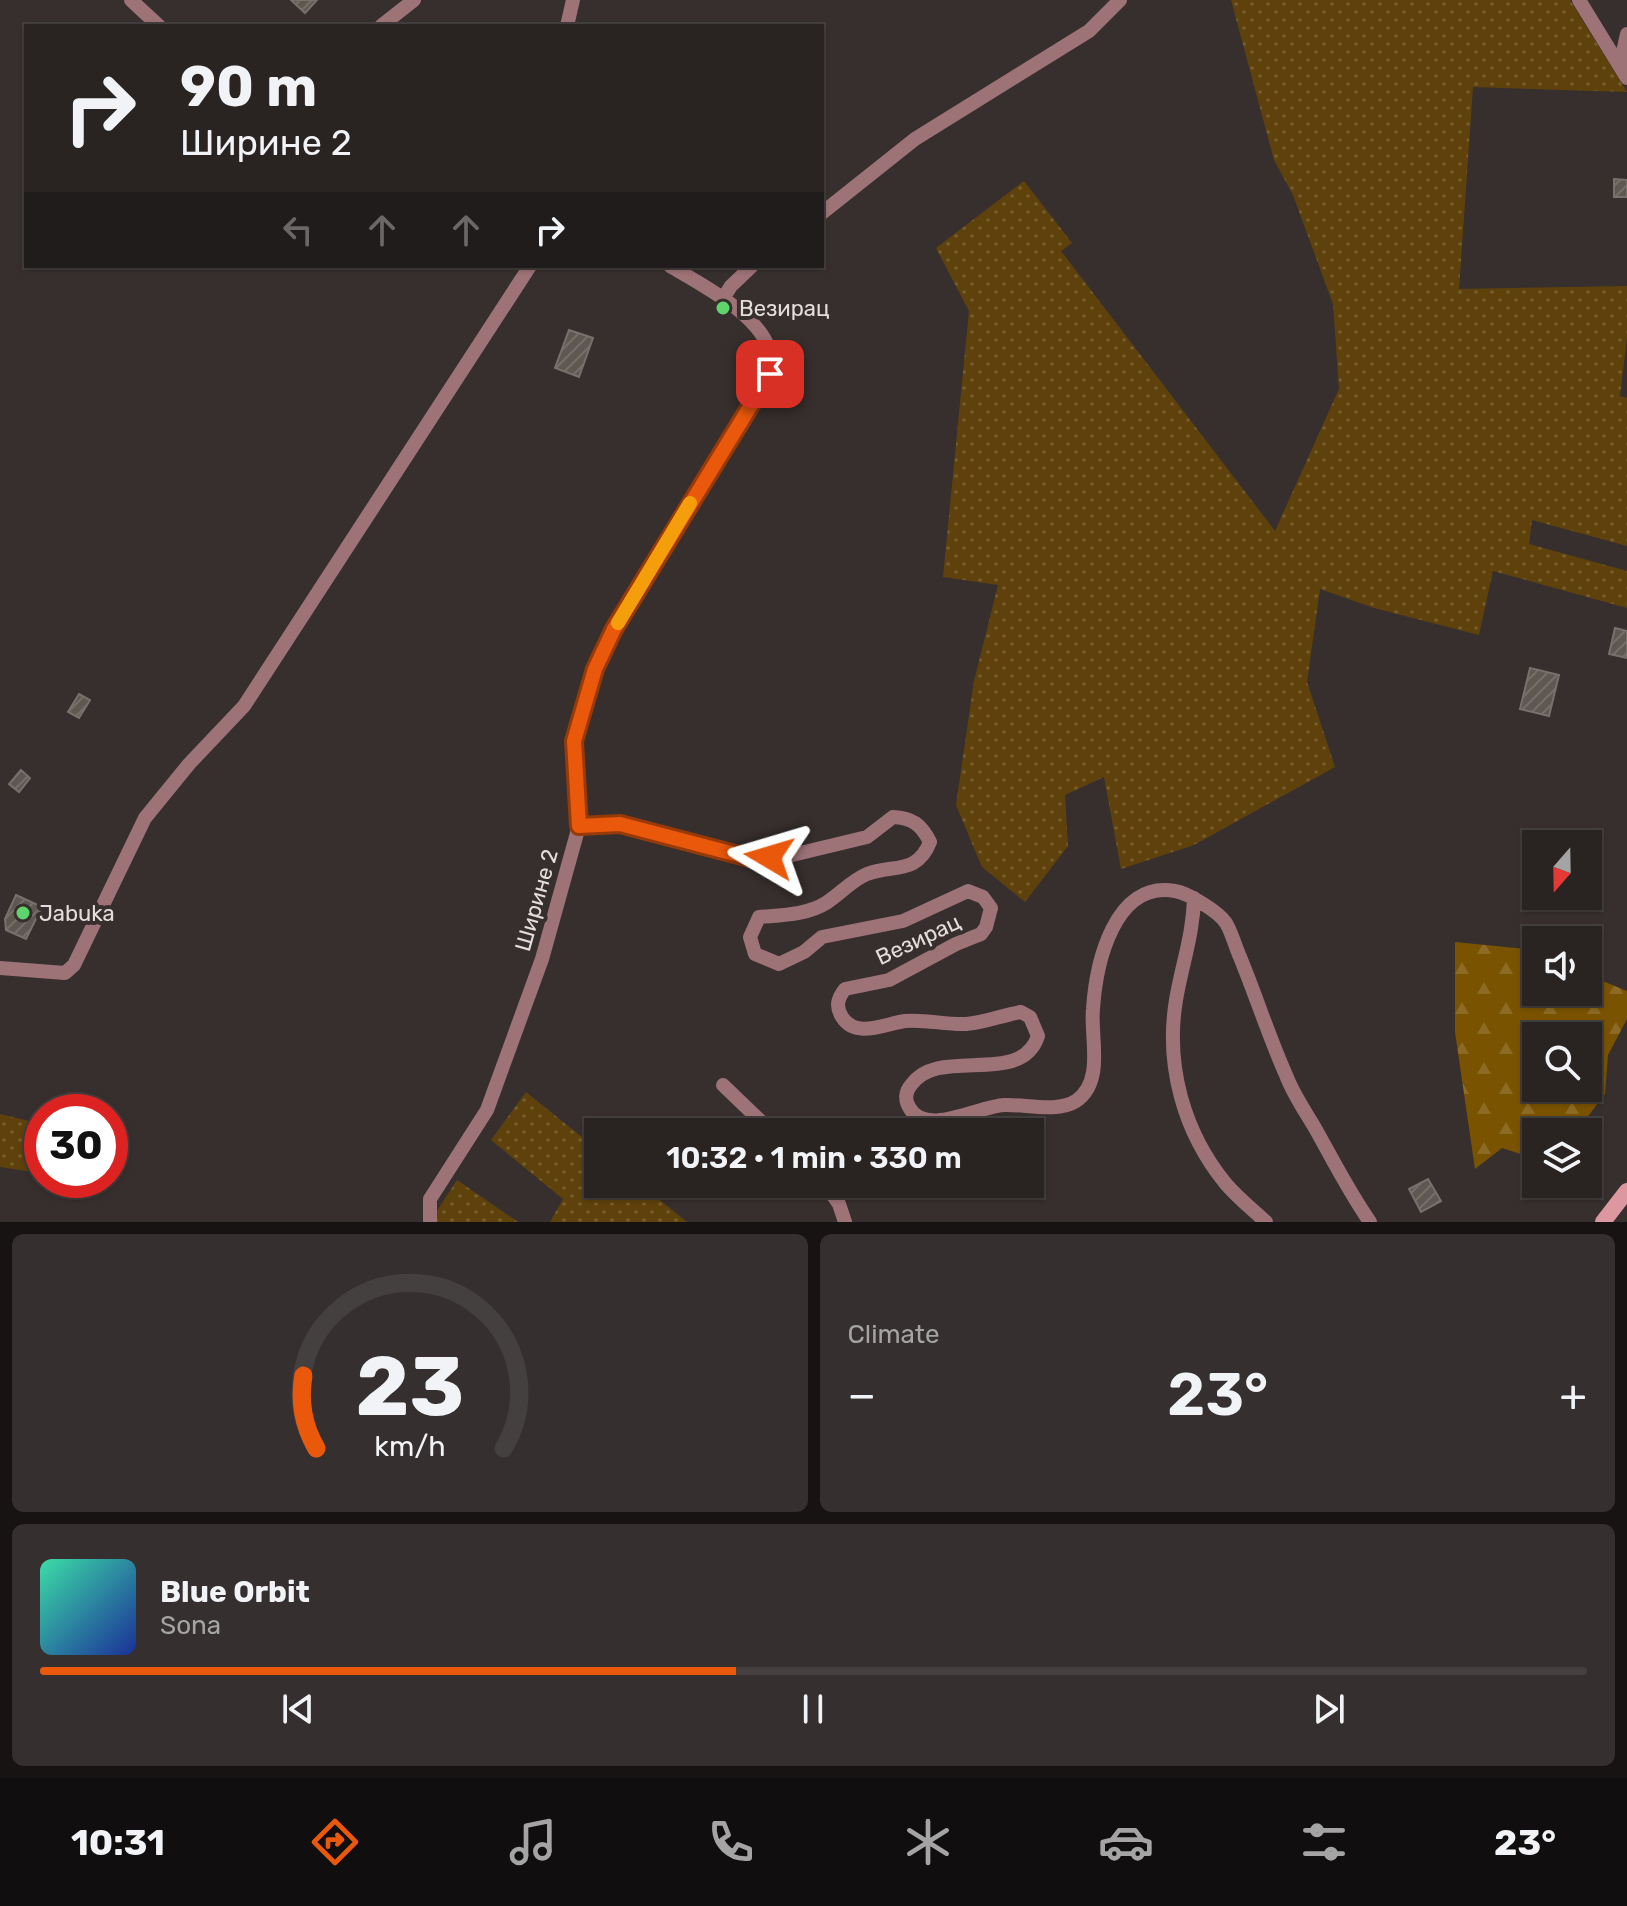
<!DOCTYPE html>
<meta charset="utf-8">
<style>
:root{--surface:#292322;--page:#352f2f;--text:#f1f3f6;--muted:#a5a4a5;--line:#454040;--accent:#ea580c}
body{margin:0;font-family:Rubik,sans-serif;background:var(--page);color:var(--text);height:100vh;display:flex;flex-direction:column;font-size:30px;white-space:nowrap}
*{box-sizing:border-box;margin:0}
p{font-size:26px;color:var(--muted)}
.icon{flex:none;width:44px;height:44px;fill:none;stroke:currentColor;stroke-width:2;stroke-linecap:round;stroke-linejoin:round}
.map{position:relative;height:1222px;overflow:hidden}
.panel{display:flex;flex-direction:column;gap:12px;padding:12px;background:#171313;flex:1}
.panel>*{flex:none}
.banner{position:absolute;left:24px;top:24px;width:800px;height:244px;border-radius:0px;box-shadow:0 2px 6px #0004,0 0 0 2px var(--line);background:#292322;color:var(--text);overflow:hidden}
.needle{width:52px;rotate:200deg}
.buttons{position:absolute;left:1522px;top:830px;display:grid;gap:16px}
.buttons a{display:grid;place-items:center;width:80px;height:80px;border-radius:0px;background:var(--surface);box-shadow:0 2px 6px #0004,0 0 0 2px var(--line);font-size:40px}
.speed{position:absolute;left:24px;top:1094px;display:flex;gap:16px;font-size:40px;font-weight:700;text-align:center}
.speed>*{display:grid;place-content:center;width:104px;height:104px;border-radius:50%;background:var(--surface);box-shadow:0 2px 6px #0004,0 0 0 2px var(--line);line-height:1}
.speed .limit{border:12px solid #d22;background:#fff;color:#111}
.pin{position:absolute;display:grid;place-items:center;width:68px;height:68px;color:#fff;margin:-34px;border-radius:16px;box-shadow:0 4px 12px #0006}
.me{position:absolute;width:88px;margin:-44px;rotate:277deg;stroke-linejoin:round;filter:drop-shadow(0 0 6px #0008)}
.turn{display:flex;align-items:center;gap:28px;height:168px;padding:0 24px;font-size:36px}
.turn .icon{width:104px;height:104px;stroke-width:2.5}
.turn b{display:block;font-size:56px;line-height:68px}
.lanes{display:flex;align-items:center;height:76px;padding:0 24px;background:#0003;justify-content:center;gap:40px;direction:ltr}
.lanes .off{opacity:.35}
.big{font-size:60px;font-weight:600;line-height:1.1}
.panel .card{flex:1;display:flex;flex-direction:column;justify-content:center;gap:12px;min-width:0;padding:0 28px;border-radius:12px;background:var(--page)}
.panel .dial{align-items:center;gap:0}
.dial svg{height:208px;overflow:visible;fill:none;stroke:var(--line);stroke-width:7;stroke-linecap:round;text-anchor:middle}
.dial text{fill:var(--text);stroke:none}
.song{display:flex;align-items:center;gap:24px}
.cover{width:96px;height:96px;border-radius:12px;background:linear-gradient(135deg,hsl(160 70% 55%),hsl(230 70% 35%))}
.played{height:8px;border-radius:4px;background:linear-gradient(90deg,var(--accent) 45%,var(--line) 45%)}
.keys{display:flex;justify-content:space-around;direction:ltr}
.heat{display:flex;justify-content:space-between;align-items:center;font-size:44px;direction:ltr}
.panel .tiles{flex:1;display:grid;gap:12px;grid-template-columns:1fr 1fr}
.card:last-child{grid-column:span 2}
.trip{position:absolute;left:584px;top:1118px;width:460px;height:80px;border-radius:0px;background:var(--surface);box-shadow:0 2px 6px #0004,0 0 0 2px var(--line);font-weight:600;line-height:80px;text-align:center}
.tabs{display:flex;height:128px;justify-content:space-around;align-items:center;background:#100e0e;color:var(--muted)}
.tabs .icon{width:56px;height:56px}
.tabs .active{color:var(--accent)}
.tabs b{font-size:36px;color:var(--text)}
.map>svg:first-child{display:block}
.grass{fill:url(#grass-dots)}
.forest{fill:url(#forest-firs);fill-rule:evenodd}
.building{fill:url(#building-hatch);stroke:#78706b;stroke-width:2}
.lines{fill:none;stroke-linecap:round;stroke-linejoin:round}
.street{stroke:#9e7378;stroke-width:14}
.secondary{stroke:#dc97a0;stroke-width:16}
.route-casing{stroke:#983908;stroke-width:20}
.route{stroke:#ea580c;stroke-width:14}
.slow{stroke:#f59e0b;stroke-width:14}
.poi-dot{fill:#5ed56c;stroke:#372f2d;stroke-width:3}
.labels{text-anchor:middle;stroke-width:8;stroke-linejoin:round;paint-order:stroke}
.poi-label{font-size:22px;fill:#e3dedc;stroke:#372f2d;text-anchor:start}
.street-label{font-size:22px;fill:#e3dedc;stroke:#372f2d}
</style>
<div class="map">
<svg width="1627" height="1222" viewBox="0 0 1627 1222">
<defs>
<pattern id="grass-dots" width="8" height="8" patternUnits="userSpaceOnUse" patternTransform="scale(2)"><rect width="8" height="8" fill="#5f420b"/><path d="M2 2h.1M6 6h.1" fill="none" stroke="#765d2e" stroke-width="1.8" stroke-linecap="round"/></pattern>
<pattern id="forest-firs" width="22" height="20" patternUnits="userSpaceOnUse" patternTransform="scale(2)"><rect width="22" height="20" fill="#7a5300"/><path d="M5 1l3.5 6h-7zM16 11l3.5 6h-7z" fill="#8d6b25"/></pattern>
<pattern id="building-hatch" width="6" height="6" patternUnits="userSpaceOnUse" patternTransform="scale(2)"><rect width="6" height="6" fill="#5e5752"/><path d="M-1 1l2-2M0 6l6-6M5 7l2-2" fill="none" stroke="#756f6a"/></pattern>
</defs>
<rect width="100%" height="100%" fill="#372f2d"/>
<!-- grass -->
<path class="grass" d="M1231 0H1570L1627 92 1473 87 1459 289 1627 286V337L1620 396 1627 398V546L1532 520 1529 544 1627 571V608L1493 571 1479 635 1374 608 1320 589 1307 682 1335 767 1194 845 1121 869 1104 777 1065 795 1068 846 1025 902 982 867 956 805 974 681 998 585 943 577 969 311 936 248 1024 181 1072 243 1061 251 1275 531 1339 389 1333 304 1293 195 1274 160Z
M526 1092 598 1150V1184H640L687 1222H550L563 1199 491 1140Z
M0 1114 42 1124 34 1172 0 1167Z
M457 1180 518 1222H435L433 1217Z"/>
<!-- forest -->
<path class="forest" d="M1455 942 1527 949 1536 953V992H1588V975L1627 991V1019L1608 1055 1605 1094 1576 1132H1536V1159L1502 1148 1475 1169 1455 1032ZM1536 1036H1588V1088H1536Z"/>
<!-- building -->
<path class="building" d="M291 0H317L305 13Z
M1614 179 1627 180V197H1614Z
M569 330 593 338 579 377 555 368Z
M1615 628 1627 631V658L1609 654Z
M1530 668 1559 675 1549 716 1520 709Z
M79 694 90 700 79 718 68 712Z
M21 770 30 778 19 792 9 784Z
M16 895 42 907 26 939 6 930 5 919Z
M1428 1179 1441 1201 1421 1212 1409 1189Z"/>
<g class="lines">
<!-- street -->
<path class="street" d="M131 0 159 26
M1579 0 1627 78
M381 26 414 0
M567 26 573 0
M1620 66 1627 34
M822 213 915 139 1089 31 1120 0
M724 297 731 286 752 266
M579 826 620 824 750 858 788 856 867 837 893 817C912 818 921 824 930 842 917 875 893 864 867 874 852 880 840 894 826 903 807 915 781 915 759 917L750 937 755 954 779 964 804 952 822 937 903 921 968 891 983 897 991 908 986 927 981 934 956 944 889 980 845 989C838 998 835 1006 842 1017 856 1039 884 1024 905 1021 925 1019 946 1025 966 1024 985 1023 1002 1015 1021 1012L1030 1017 1038 1036C1021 1088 939 1045 911 1085 905 1092 905 1100 909 1107 925 1138 979 1106 1004 1105 1025 1104 1057 1113 1076 1101 1105 1081 1090 1037 1093 1009 1096 964 1114 880 1175 891 1188 893 1219 912 1226 923 1232 933 1235 946 1240 957 1256 996 1269 1037 1286 1075 1293 1094 1305 1111 1315 1128 1333 1160 1349 1192 1370 1222
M1194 898C1193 936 1182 964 1176 1000 1165 1066 1184 1133 1226 1184 1238 1198 1253 1210 1266 1222
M0 968 65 973 74 965 145 818 189 764 244 706 530 266
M723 1085 772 1132
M825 1184 839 1204 845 1222
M430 1222V1199L487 1110 542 959 579 826 574 741 595 669 614 629 770 374C770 366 772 357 769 349 758 314 701 284 670 266"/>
<!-- secondary -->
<path class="secondary" d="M1603 1222 1627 1191"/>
</g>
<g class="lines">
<defs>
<path id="route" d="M769 857 750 858 620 824 579 826 574 741 595 669 614 629 770 374"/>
</defs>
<!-- route casing -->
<use href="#route" class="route-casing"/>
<!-- route -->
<use href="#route" class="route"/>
<!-- slow -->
<path class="slow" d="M618 623 690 503"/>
</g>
<!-- markers -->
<g class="poi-dot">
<circle cx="723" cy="308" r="8"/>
<circle cx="23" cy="913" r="8"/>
</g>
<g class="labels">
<!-- poi labels -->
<g class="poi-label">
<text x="739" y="316">Везирац</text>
<text x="39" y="921">Jabuka</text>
</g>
<!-- street labels -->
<g class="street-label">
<text transform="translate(536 900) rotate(-74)" y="8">Ширине 2</text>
<text transform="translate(918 939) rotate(-25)" y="8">Везирац</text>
</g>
</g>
</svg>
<div class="buttons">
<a><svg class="needle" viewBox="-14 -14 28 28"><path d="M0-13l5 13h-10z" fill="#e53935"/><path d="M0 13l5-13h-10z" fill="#a5a4a5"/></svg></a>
<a><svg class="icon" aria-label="sound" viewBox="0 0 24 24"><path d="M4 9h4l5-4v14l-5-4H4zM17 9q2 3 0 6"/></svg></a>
<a><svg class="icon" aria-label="search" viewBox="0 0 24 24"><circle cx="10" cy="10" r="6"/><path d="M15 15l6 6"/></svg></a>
<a><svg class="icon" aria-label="layers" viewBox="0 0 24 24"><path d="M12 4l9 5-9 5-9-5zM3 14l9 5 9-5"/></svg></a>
</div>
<div class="speed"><div class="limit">30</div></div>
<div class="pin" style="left:770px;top:374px;background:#d93025"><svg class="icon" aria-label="arrive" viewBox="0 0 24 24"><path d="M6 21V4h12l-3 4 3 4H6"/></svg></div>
<svg class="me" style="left:769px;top:857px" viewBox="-20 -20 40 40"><path d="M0-17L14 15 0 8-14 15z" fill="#ea580c" stroke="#fff" stroke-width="4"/></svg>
<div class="trip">10:32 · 1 min · 330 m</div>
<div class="banner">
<div class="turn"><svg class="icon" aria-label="right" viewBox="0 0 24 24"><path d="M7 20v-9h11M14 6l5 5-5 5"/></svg><div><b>90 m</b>Ширине 2</div></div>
<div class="lanes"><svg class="icon off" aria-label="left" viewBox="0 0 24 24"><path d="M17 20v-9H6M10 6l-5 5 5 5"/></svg><svg class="icon off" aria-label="ahead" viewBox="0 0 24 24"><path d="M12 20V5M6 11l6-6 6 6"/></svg><svg class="icon off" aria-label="ahead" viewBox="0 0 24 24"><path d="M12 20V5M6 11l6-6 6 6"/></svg><svg class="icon" aria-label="right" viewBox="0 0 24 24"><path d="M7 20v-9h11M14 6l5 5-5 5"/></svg></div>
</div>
</div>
<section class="panel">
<div class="tiles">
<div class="card dial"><svg viewBox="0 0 100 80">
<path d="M14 69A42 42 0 1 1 86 69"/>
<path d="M14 69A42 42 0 0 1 9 41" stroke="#ea580c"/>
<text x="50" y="56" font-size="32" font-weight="700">23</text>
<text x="50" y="72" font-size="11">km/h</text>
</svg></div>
<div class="card"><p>Climate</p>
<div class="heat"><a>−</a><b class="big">23°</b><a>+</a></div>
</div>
<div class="card">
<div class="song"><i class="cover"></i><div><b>Blue Orbit</b><p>Sona</p></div></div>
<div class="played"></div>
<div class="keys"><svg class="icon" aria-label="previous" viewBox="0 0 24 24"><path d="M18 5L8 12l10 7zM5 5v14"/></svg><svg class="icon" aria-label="pause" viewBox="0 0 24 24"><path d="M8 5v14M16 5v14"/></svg><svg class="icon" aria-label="next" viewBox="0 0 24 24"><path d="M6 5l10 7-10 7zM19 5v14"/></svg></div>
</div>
</div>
</section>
<nav class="tabs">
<b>10:31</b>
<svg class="icon active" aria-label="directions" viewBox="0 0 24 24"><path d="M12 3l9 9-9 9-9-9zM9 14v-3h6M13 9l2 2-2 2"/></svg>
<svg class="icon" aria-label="music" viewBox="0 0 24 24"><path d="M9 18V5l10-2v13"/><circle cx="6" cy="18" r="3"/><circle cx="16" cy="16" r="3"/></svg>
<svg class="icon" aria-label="phone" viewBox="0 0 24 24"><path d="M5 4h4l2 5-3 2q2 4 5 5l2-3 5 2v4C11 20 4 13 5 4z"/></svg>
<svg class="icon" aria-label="climate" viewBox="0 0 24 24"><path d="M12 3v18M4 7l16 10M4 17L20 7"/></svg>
<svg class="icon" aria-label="car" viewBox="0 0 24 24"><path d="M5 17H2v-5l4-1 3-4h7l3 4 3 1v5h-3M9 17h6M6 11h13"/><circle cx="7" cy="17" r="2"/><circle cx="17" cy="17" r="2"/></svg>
<svg class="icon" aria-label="filters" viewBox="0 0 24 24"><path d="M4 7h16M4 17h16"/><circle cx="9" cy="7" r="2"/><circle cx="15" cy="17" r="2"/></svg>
<b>23°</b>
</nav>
